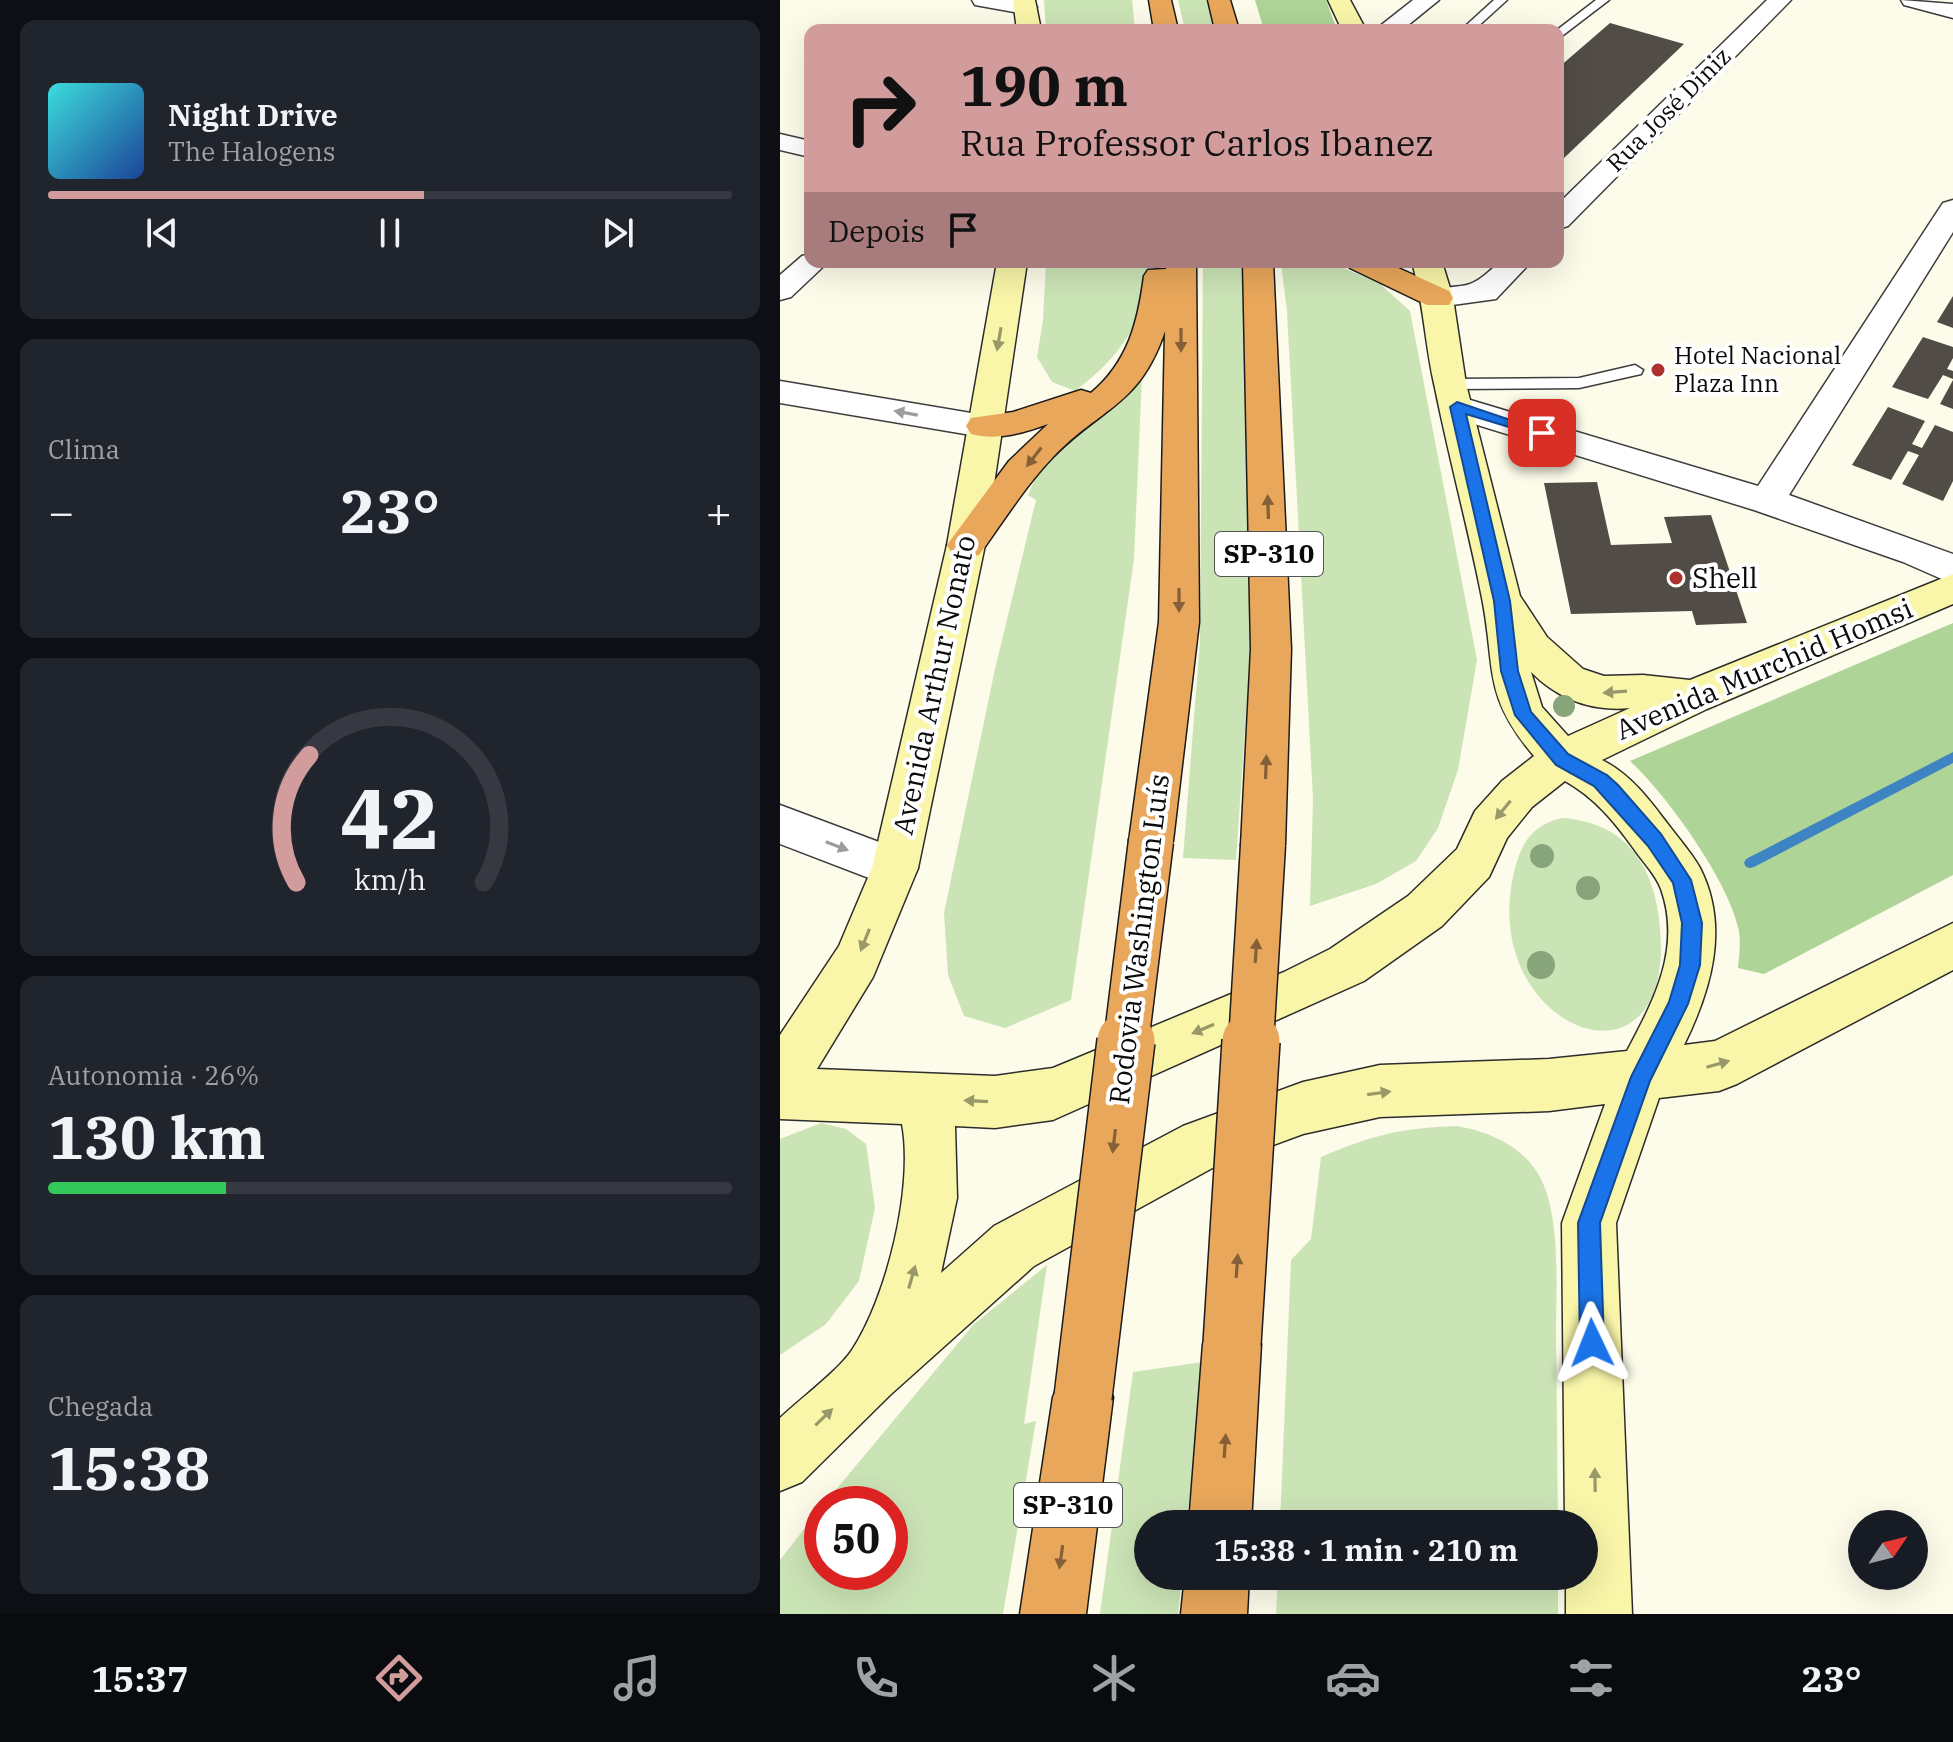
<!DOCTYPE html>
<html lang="pt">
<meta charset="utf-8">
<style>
:root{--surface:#171b24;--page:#20242c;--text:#f1f3f6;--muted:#9ea1a6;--line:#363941;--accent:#d39c9c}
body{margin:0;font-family:"IBM Plex Serif",serif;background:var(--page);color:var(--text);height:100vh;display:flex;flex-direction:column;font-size:30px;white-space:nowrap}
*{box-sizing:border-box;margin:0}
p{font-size:26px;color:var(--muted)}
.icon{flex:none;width:44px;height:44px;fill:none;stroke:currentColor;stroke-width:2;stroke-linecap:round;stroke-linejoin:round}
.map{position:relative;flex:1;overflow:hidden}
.drawer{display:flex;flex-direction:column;gap:20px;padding:20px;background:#0d0f14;width:780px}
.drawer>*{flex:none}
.guide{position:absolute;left:24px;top:24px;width:760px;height:244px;border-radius:16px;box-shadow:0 8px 32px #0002;background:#d39c9c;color:#111;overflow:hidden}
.needle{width:52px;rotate:55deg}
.fabs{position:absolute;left:1068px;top:1510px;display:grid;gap:16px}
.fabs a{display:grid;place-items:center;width:80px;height:80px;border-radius:50%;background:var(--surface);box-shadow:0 8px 32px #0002;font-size:40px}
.speed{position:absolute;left:24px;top:1486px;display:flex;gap:16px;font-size:40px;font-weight:700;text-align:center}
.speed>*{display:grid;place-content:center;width:104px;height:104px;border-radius:50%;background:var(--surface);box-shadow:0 8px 32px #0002;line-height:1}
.speed .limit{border:12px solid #d22;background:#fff;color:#111}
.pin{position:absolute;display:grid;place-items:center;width:68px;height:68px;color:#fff;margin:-34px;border-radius:16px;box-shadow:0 4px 12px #0006}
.me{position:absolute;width:88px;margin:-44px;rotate:358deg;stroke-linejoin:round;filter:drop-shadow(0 0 6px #0008)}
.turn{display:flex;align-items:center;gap:28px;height:168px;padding:0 24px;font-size:36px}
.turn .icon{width:104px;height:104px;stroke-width:2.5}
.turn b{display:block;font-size:56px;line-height:68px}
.then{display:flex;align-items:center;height:76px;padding:0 24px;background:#0003;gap:16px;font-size:30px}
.big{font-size:60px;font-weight:700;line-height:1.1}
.drawer .card{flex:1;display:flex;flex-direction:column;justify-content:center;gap:12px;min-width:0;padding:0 28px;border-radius:16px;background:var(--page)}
.drawer .dial{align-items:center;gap:0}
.dial svg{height:208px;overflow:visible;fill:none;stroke:var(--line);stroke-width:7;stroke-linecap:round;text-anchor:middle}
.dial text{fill:var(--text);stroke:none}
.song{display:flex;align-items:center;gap:24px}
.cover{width:96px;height:96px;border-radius:12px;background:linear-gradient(135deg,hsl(180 70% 55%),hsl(220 70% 35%))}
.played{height:8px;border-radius:4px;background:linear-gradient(90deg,var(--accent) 55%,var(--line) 55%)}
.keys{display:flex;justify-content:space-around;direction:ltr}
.heat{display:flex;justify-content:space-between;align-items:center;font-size:44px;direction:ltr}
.charge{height:12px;border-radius:6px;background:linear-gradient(90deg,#34c759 26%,var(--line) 0)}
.trip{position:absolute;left:354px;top:1510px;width:464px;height:80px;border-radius:40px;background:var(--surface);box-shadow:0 8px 32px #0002;font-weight:700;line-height:80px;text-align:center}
.tabs{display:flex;height:128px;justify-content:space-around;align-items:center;background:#090b0e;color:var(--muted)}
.tabs .icon{width:56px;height:56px}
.tabs .current{color:var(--accent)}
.tabs b{font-size:36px;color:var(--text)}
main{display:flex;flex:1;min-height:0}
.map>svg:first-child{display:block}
.green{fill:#cbe4b6}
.forest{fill:#aed497}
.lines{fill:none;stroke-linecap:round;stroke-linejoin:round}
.stream{fill:#3e84c2;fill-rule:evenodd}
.building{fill:#524c47}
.service-casing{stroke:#3d3d3d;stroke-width:3}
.minor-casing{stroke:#3d3d3d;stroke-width:3}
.tertiary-casing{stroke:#3d3d3d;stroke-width:3}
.secondary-casing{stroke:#2c2c2c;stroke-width:3}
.motorway-casing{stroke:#1b1b1b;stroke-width:3}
.service{fill:#fff;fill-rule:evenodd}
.minor{fill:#fff;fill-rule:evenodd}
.tertiary{fill:#fff;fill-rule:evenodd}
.secondary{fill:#f9f6a9;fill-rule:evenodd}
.motorway{fill:#e9a75b;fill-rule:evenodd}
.motorway-bridge-far1-casing{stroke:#1b1b1b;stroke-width:47;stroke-linecap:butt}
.motorway-bridge-casing{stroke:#1b1b1b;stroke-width:60;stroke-linecap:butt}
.motorway-bridge-far1{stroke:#e9a75b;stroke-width:44}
.motorway-bridge{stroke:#e9a75b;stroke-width:57}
.tree{fill:#88a47b}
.oneway{fill:#999869}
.oneway2{fill:#856037}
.oneway3{fill:#9d9d9d}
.route{fill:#1a73e8;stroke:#114b97;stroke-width:2}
.poi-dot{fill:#af312e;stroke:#fff;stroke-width:3}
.labels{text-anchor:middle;stroke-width:8;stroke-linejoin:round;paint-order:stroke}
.far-street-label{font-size:24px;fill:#0a0a0a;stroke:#fff}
.far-poi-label{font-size:24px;fill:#0a0a0a;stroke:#fff;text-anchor:start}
.shield{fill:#fff;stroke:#545454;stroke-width:2}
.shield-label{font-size:26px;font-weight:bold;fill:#0a0a0a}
.poi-label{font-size:28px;fill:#0a0a0a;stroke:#fff;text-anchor:start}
.street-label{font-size:28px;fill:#0a0a0a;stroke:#fff}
</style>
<main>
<section class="drawer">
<div class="card">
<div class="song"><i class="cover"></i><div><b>Night Drive</b><p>The Halogens</p></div></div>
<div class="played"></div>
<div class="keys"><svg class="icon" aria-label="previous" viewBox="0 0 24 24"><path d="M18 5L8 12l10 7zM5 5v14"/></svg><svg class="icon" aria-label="pause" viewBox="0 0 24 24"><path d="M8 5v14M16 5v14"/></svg><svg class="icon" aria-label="next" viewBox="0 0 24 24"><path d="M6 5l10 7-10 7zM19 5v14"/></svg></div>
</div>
<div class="card"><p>Clima</p>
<div class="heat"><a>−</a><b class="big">23°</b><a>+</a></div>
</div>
<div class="card dial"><svg viewBox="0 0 100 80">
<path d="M14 69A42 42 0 1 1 86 69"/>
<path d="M14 69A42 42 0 0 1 19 20" stroke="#d39c9c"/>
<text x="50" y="56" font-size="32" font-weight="700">42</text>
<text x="50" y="72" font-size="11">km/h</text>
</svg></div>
<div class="card"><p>Autonomia · 26%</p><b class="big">130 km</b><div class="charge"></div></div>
<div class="card"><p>Chegada</p><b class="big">15:38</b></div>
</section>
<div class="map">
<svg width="1173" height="1614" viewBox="0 0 1173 1614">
<rect width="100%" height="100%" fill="#fdfbe9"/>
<!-- green -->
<path class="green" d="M264 0H352L355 30H266Z
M398 0H429L436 30H405Z
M266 262H368C369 319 339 358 295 391L272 382 257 357 263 320Z
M423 262H463L471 644 456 860 403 858 420 641Z
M501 262H550L600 284 630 311 697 660 678 770 658 828 636 861 596 884 530 906 533 799 507 312Z
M362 376 354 559 291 1000 225 1028 184 1016 168 975 164 913 215 669 256 500 248 495 260 467Z
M782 818C856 823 880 879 881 946 882 1100 698 1025 734 872 741 843 752 825 782 818Z
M41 1123 66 1129 86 1144 95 1208 79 1281 46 1324 0 1355V1139Z
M677 1126C710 1132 744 1146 761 1179 781 1218 776 1291 776 1335 777 1398 777 1461 778 1524H500L511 1260 531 1239 541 1157C592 1135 621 1128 677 1126Z
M267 1265 244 1424 256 1421 223 1614H0V1560L42 1506V1572H110V1504H44L194 1324Z
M423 1362 407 1524H368V1576H402L398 1614H320L353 1372Z
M498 1576H778V1614H496Z"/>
<!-- forest -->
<path class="forest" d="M475 0H546L557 30H484Z
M1173 623V875L984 974 958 968C959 957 961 943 959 931 950 883 887 795 850 761Z"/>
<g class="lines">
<!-- stream -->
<path class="stream" d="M1173 752V763L974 867 970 868 966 867 964 863 966 859Z"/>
</g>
<!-- building -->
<path class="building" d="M830 23 904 44 784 158 778 156V68Z
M1173 296V328L1157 322Z
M1143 337 1173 347V358L1167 369 1173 371V379L1163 375 1148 399 1112 387Z
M1173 380V409L1160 404Z
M1108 407 1145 421 1132 444 1142 448 1155 425 1173 432V481L1163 501 1122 484 1139 455 1128 451 1111 480 1072 465Z
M817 482 831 545 892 543 884 517 931 515 967 623 916 625 912 611 791 614 764 483Z"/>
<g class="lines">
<defs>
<path id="service" d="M714 0H727L694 30H681Z
M816 0H829L778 39 777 30Z
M855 365 863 370 861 374 799 388 670 389 662 384 670 379 799 378Z"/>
<path id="minor" d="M192 0H245L257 7 245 14 195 5Z
M633 0H659L622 30H595Z
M987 0H1011L788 226 778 229V204Z
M1121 0 1173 4V18L1124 5Z
M1173 200V232L1009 495 1173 554V584L1123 562 974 510 665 415 660 407 665 399 677 396 978 486 1159 209 1163 203Z
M30 254V262H48L11 297 0 300V275L22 256Z
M719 262H751L716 299 658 307 647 305 643 298 647 291C687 282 687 294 719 262Z
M0 381 203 415 215 418 220 426 215 434 203 437 0 403Z
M0 805 131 854 138 868 131 882 115 888 0 844Z"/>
<path id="tertiary" d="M0 134 30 141V157L0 150Z"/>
<path id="secondary" d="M233 0H255L261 30H237Z
M548 0H570L586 30H562Z
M217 262H247L205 545 138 868 93 977 37 1069 215 1076 273 1068 504 972 550 949 628 896 677 849 695 811 722 781 754 756C702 695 716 669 702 598 688 527 669 458 655 388 645 346 644 304 632 262H662L673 298 686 384 740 596 767 637 803 669 824 676 863 675 910 680 1173 574V604L927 709 822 760C850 774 869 799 887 823 898 838 911 852 920 868 950 927 931 990 904 1045L935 1041 1173 923V970L957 1084 939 1091 879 1098 836 1223 852 1614H786V1576H804V1524H785L782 1223 825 1104 769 1111 600 1117 523 1134 436 1166 254 1266 110 1395 22 1482 0 1491V1418C21 1398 57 1372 72 1350 107 1297 134 1186 122 1124L0 1119V1035L59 946 92 868 167 545ZM751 672C778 699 812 712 850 708L788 736 762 707ZM785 781C815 798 834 821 854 849 862 861 876 875 881 889 902 948 874 1000 847 1051L769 1059 600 1065 523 1082 403 1126 214 1226 161 1273 177 1198 175 1126 215 1128 273 1120 584 981 662 926 709 877 727 838 752 807Z"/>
<path id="motorway" d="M369 0H391L398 30H374Z
M428 0H450L459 30H435Z
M386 262H416L419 622 393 841 387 855 371 861 355 855 349 841 379 622 385 331C359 407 321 407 273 457 245 486 223 522 199 555L186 558 173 555 167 545 229 461 268 424C243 433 217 441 191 434L186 426 191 418 233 412 301 390 311 393C348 362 358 322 364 276L368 270 386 269Z
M463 262H493L511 649 505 845 499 859 483 865 467 859 461 845 471 649Z
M566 262H605L669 291 673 298 669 305H647L570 268Z
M452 1315 473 1323 481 1344 471 1524H409L423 1344 431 1323Z
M303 1367 324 1376 333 1397 306 1614H240L273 1397 282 1376Z
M405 1576H469L467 1614H401Z"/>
</defs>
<!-- service casing -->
<use href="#service" class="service-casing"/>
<!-- minor casing -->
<use href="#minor" class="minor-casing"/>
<!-- tertiary casing -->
<use href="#tertiary" class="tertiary-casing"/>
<!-- secondary casing -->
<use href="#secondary" class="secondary-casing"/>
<!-- motorway casing -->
<use href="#motorway" class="motorway-casing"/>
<!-- service -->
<use href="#service" class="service"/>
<!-- minor -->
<use href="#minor" class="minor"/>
<!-- tertiary -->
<use href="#tertiary" class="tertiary"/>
<!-- secondary -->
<use href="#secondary" class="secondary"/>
<!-- motorway -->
<use href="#motorway" class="motorway"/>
<defs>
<path id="motorway-bridge-far1" d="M346 1043 371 841
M471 1043 483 845"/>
<path id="motorway-bridge" d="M452 1344 471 1041
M303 1397 346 1041"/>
</defs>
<!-- motorway-bridge-far1 casing -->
<use href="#motorway-bridge-far1" class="motorway-bridge-far1-casing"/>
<!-- motorway-bridge casing -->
<use href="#motorway-bridge" class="motorway-bridge-casing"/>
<!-- motorway-bridge-far1 -->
<use href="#motorway-bridge-far1" class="motorway-bridge-far1"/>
<!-- motorway-bridge -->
<use href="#motorway-bridge" class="motorway-bridge"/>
</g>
<!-- trees -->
<g class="tree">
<circle cx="784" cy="706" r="11"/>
<circle cx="762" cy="856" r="12"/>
<circle cx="808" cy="888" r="12"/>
<circle cx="761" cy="965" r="14"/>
</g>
<!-- one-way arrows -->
<defs><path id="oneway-solid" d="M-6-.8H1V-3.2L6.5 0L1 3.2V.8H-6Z" transform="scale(2)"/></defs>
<g class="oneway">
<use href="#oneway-solid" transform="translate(219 339) rotate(100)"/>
<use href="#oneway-solid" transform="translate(835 692) rotate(176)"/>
<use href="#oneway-solid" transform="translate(723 810) rotate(129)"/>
<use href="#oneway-solid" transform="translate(85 940) rotate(112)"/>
<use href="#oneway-solid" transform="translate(423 1029) rotate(157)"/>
<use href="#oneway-solid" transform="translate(938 1064) rotate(-16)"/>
<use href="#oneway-solid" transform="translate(599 1093) rotate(-8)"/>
<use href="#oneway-solid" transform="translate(196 1101) rotate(-177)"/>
<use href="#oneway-solid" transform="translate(132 1277) rotate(-74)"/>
<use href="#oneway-solid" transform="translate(44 1417) rotate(-44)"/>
<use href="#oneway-solid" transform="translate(815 1480) rotate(-91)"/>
</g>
<g class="oneway2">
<use href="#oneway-solid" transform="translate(401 340) rotate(90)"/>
<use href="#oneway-solid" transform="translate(254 457) rotate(128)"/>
<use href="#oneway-solid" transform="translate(488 507) rotate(-92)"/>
<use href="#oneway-solid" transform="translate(399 600) rotate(90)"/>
<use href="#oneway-solid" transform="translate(486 767) rotate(-88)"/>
<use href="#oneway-solid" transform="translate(476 951) rotate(-86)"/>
<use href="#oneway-solid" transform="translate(334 1141) rotate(97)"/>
<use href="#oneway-solid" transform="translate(457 1266) rotate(-86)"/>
<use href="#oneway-solid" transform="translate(445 1446) rotate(-86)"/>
<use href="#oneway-solid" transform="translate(281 1557) rotate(98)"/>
</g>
<g class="oneway3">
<use href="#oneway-solid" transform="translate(126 413) rotate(-170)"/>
<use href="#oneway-solid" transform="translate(57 846) rotate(21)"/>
</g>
<!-- route -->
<path class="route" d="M677 402 769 433 762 437 686 414 730 601 738 671 751 712 788 754 827 775 838 785 881 834 911 880 922 923 920 965 908 1004 870 1081 820 1223 824 1343 820 1352 812 1355 804 1352 800 1343 798 1223 851 1077 889 1002 900 965 902 923 893 883 868 846 814 786 776 765 735 715 721 671 714 601 670 407Z"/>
<!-- markers -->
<g class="poi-dot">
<circle cx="878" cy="370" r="8"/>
<circle cx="896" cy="578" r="8"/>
</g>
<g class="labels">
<!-- far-street labels -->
<g class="far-street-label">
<text transform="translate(889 110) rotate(-45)" y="8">Rua José Diniz</text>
</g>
<!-- far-poi labels -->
<g class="far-poi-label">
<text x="894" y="364">Hotel Nacional<tspan x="894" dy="28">Plaza Inn</tspan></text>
</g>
<!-- shield labels -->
<g class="shield">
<rect x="435" y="532" width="108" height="44" rx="6"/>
<rect x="234" y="1483" width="108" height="44" rx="6"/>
</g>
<g class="shield-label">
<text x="489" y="563">SP-310</text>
<text x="288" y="1514">SP-310</text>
</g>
<!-- poi labels -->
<g class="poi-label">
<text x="912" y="588">Shell</text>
</g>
<!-- street labels -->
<g class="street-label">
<text transform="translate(984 669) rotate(-23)" y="10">Avenida Murchid Homsi</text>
<text transform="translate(154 685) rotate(-78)" y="10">Avenida Arthur Nonato</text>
<text transform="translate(359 939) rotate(-83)" y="10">Rodovia Washington Luís</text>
</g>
</g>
</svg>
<div class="fabs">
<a><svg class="needle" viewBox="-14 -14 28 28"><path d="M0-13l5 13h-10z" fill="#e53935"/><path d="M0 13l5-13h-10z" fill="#9ea1a6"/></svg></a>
</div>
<div class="speed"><div class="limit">50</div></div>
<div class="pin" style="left:762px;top:433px;background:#d93025"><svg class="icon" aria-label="arrive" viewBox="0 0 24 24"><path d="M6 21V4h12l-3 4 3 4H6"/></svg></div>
<svg class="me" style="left:812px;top:1343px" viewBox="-20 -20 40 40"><path d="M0-17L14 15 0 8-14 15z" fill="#1a73e8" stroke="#fff" stroke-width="4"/></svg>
<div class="trip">15:38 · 1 min · 210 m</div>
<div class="guide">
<div class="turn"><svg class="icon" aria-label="right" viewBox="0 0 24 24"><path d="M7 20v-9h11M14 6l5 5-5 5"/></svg><div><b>190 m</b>Rua Professor Carlos Ibanez</div></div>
<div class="then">Depois<svg class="icon" aria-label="arrive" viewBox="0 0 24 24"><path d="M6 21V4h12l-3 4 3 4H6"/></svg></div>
</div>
</div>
</main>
<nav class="tabs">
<b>15:37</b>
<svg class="icon current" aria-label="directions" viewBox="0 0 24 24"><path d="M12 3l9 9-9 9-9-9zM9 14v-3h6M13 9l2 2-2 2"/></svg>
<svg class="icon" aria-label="music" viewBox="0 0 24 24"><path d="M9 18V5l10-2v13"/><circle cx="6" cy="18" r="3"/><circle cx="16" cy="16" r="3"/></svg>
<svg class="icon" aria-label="phone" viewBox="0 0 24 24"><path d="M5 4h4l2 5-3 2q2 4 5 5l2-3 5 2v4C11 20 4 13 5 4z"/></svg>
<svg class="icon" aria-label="climate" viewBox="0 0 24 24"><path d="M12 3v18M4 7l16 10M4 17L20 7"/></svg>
<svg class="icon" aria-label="car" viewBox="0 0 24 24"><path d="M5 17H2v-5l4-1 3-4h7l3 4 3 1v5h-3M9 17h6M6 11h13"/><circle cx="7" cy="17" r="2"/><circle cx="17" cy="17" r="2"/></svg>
<svg class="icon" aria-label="filters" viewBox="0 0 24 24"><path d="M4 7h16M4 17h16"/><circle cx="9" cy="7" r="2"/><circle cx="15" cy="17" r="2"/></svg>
<b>23°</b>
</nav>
